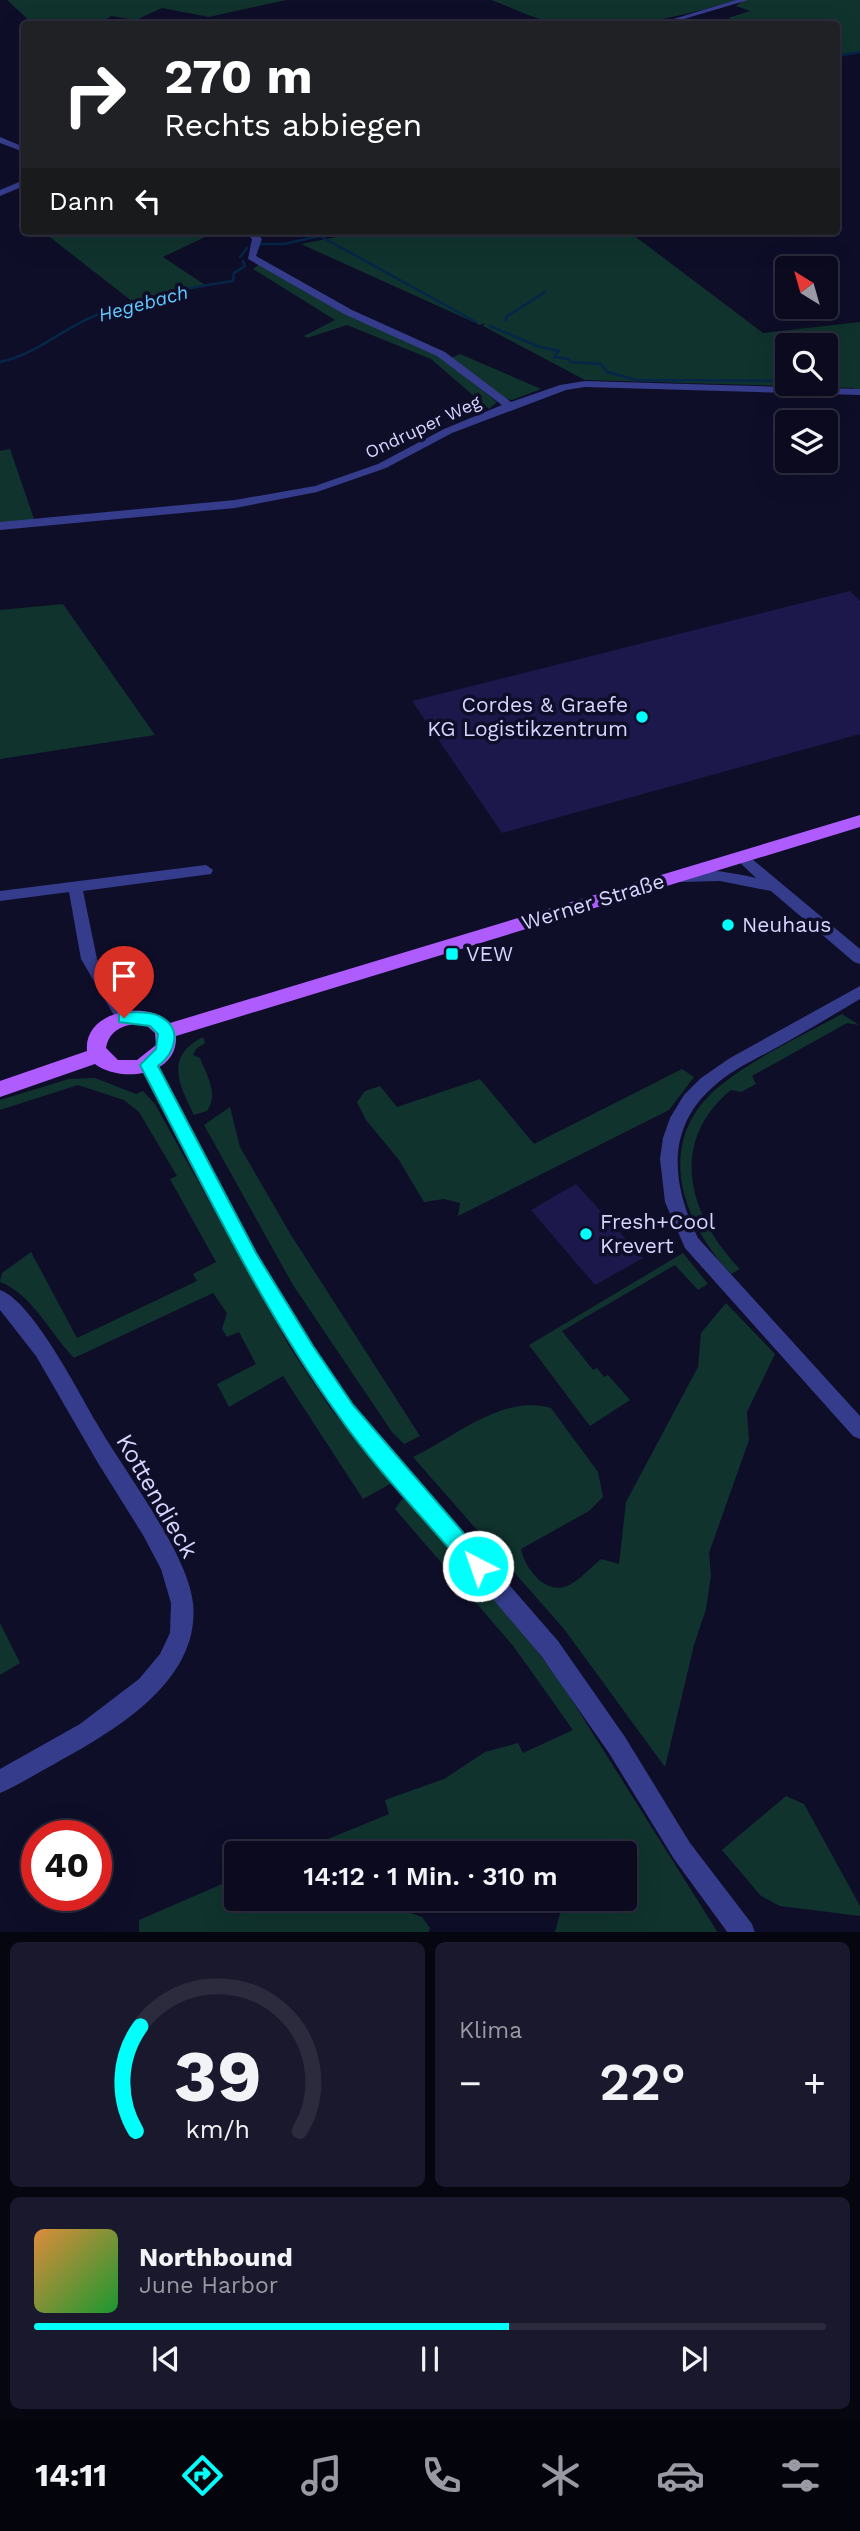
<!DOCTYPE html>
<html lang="de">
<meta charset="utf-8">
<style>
:root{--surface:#0b0a1f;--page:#19182c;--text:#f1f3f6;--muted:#9a9aa4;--line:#2b2b3d;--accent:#01fffb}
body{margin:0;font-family:"Work Sans",sans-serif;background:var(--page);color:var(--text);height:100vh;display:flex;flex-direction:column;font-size:26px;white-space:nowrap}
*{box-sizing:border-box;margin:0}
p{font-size:23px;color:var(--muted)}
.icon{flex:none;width:38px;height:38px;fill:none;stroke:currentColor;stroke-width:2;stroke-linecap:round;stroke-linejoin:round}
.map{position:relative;height:1932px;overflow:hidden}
.side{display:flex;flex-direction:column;gap:10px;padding:10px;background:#060611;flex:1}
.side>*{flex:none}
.guide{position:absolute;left:21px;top:21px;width:819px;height:214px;border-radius:7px;box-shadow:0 7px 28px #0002,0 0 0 2px var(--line);background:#202124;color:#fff;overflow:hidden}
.needle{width:46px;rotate:323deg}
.controls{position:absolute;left:775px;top:256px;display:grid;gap:14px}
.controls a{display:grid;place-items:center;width:63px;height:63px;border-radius:7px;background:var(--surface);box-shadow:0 7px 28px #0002,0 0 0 2px var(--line);font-size:35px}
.speed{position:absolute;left:21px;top:1820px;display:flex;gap:14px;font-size:35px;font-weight:700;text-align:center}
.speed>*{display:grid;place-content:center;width:91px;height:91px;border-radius:50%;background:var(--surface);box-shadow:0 7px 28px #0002,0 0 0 2px var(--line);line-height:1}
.speed .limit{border:10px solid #d22;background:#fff;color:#111}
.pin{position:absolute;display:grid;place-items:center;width:60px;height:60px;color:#fff;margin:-72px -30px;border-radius:50% 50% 50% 0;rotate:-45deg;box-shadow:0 0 7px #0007}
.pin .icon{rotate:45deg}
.me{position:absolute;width:77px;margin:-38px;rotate:319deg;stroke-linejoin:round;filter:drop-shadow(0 0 5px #0008)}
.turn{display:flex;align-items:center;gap:24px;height:147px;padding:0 28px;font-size:32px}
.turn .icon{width:91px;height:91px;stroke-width:2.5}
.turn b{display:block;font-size:49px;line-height:60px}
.then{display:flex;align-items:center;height:66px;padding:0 28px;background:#0003;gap:14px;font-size:26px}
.big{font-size:52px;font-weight:600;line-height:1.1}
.side .widget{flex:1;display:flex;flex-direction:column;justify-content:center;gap:10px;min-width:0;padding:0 24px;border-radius:10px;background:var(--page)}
.side .dial{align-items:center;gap:0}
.dial svg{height:182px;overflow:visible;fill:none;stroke:var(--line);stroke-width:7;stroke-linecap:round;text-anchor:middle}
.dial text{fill:var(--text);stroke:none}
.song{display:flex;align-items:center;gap:21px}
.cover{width:84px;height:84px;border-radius:10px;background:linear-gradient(135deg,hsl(30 70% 55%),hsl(130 70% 35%))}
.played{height:7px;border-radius:4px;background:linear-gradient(90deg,var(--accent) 60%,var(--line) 60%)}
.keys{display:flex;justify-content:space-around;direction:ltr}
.heat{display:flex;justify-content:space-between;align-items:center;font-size:38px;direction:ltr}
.side .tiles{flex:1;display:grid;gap:10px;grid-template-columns:1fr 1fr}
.widget:last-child{grid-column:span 2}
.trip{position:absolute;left:224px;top:1841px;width:413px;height:70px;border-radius:7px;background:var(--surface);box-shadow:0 7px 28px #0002,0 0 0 2px var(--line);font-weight:600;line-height:70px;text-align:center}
.tab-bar{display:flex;height:112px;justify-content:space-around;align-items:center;background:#04040c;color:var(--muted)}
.tab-bar .icon{width:49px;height:49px}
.tab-bar .on{color:var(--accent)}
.tab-bar b{font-size:32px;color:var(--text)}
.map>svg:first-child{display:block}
.green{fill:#10332e;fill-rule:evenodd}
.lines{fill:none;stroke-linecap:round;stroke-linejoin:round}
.stream{stroke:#062649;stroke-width:2.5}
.building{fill:#1d184b}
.minor{fill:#353c8b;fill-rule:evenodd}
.major{fill:#af5cff;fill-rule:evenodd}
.route{fill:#01fffb;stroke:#01a6a3;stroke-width:2}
.poi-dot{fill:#01fffb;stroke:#0f0e29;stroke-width:2.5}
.labels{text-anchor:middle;stroke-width:7;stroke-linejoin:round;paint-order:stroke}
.far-street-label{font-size:18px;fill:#d5d5ff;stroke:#0f0e29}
.far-water-label{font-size:19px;font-style:italic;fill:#63c9ff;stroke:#0f0e29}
.poi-label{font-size:21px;fill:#d5d5ff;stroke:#0f0e29;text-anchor:start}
.street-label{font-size:21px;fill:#d5d5ff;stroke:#0f0e29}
.near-street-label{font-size:24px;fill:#d5d5ff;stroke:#0f0e29}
</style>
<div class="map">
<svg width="860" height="1933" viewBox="0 0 860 1933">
<rect width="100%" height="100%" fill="#0f0e29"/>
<!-- green -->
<path class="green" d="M7 0H286L209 17 162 8 136 20 111 16 99 24H33Z
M491 0H737C680 17 622 31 562 24 539 22 513 8 491 0Z
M744 0H860V51L837 55 836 24H745L728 18 750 11 736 6Z
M42 231H197L205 237 163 257 205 285 133 302Z
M366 231H628L763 333 860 322V394L854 388 585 380 483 326 485 323 480 325 301 244ZM788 345H826V383H788Z
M259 264 438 355 497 402 489 409 431 359 347 325 307 338 304 336 335 320 253 269Z
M460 354 541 389 512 400 503 399 451 358Z
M10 449 35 522 0 524V451Z
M63 604 155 735 0 759V610Z
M842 1014 859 1025 847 1023 752 1076 756 1084 741 1092 731 1090C667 1143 689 1216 740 1269L731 1274C680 1220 653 1139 721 1085 757 1056 802 1036 842 1014Z
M203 1037 205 1043 196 1049 193 1055 200 1058C207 1076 219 1094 207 1111L194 1115C179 1084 164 1057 203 1037Z
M682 1069 694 1077 669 1110 458 1216 460 1203 444 1199 424 1202 399 1160 366 1120 357 1102 365 1091 380 1086 397 1107 480 1079 534 1144Z
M95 1078 136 1094 143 1091 155 1104 289 1346 330 1408 392 1483 363 1499 283 1376 229 1407 217 1384 256 1364 239 1332 227 1337 222 1329 227 1313 213 1293 74 1358C51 1334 30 1292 0 1282L2 1273 31 1252 77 1338 197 1281 193 1274 216 1262 170 1179 177 1176 139 1112 124 1100 78 1085 0 1110V1100L69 1079Z
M230 1107 240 1147 291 1235 420 1436 404 1444 392 1432 293 1285 204 1125Z
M683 1253 708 1284 698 1290 675 1265 562 1331 593 1370 597 1368 604 1377 608 1375 630 1400 590 1426 529 1345Z
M726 1303 775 1354 747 1412 749 1440 709 1553 711 1576 706 1609 694 1645 665 1767 564 1629 413 1457C455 1437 502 1394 551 1408L598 1472 603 1497 589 1511 521 1549C525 1569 547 1598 571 1584 582 1578 591 1567 601 1559L619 1564 626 1502 698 1367 701 1333Z
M403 1498 490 1592 558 1678 718 1933 555 1932 564 1899H625V1853H503L488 1847 458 1846 455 1853H294L389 1814 385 1800 444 1779 485 1752 518 1743 523 1753 573 1730 514 1647 395 1509Z
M0 1623 20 1663 0 1675Z
M786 1796 804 1804 860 1906V1916L780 1906 761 1896 722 1850Z
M236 1878V1899H405L402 1910 422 1917 430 1928 428 1933 139 1932V1920Z"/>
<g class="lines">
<!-- stream -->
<path class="stream" d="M836 56 860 52
M320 236 342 231
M258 244H284L320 236 476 322
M240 257 247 248
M506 321V317L545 292
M490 326 537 346 559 351 554 357 569 359 570 362 601 364 607 372 637 380 788 381
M0 362C35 355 59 331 92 317 136 298 185 288 233 281L234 273 245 266 243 261
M826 364 834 363"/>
</g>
<!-- building -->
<path class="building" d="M850 591 860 601V734L502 833 412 701Z
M576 1184 643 1258 595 1285 531 1210Z"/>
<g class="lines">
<!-- minor -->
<path class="minor" d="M736 0H748L667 24H657Z
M0 137 24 147V152L0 143Z
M24 180V186L0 196V190Z
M244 231H254L262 239 256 256 352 310 445 352 511 402 560 385 585 381 860 389V395L585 387 566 390 452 433 386 468 317 492 235 508 0 530V522L235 500 315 486 378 464 444 429 502 405 437 356 344 314 248 259 252 239Z
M741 852 746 854 860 949V964L854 962 771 891 720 881 680 882 673 877C686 863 738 874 756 878L734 857Z
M206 865 213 870 211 874 83 891 97 959 132 1018 130 1022H118L81 959 69 892 0 901V891Z
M860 986V999C831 1016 802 1034 772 1050 752 1061 730 1071 713 1087 665 1129 672 1185 698 1238L860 1416V1439L853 1436 685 1248 665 1202 660 1159 663 1138 670 1118 684 1095 701 1078 730 1058Z
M148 1059 154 1061 256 1253 313 1346 353 1405 558 1641 625 1737 690 1843 752 1924 755 1933H728L674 1859 609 1753 542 1657 339 1417 299 1358 244 1263 140 1065 142 1061Z
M0 1290C32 1301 78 1391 96 1422 123 1470 187 1551 193 1603 201 1681 114 1731 56 1763 37 1773 19 1785 0 1793V1769L80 1724 139 1679 160 1654 170 1633 171 1603 161 1569 143 1535 98 1463 36 1356 0 1310Z"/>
<!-- major -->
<path class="major" d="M860 815V827L176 1036C178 1077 120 1083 95 1064L0 1097V1081L87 1051C83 1011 147 999 170 1023ZM135 1024 147 1026 155 1033 156 1045 137 1060H118L106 1048C109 1032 120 1026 135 1024Z"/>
</g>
<!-- route -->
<path class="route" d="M124 1012C135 1013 150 1011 159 1016 184 1028 175 1053 158 1066L256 1253 313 1346 353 1405 486 1559 489 1566 486 1574 478 1576 471 1574C427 1521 377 1471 338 1415 260 1306 202 1183 140 1065L156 1049 158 1034 150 1026 119 1022V1014Z"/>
<!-- markers -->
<g class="poi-dot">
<circle cx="642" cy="717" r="7"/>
<circle cx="728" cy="925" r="7"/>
<rect x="445" y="947" width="14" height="14" rx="3.5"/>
<circle cx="586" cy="1234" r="7"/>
</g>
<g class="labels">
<!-- far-street labels -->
<g class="far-street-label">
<text transform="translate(423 427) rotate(-25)" y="6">Ondruper Weg</text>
</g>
<!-- far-water labels -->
<g class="far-water-label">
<text transform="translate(143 303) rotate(-15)" y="7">Hegebach</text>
</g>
<!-- poi labels -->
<g class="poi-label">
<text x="628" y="712" text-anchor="end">Cordes &amp; Graefe<tspan x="628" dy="24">KG Logistikzentrum</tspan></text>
<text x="742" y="932">Neuhaus</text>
<text x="466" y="961">VEW</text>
<text x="600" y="1229">Fresh+Cool<tspan x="600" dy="24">Krevert</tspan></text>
</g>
<!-- street labels -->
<g class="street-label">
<text transform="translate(593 902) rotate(-17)" y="7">Werner Straße</text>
</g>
<!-- near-street labels -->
<g class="near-street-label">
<text transform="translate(157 1496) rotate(60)" y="8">Kottendieck</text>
</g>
</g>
</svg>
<div class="controls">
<a><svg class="needle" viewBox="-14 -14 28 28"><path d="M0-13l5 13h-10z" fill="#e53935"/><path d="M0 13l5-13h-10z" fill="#9a9aa4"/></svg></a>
<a><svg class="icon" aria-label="search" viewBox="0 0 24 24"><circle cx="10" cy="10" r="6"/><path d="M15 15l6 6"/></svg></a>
<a><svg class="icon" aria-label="layers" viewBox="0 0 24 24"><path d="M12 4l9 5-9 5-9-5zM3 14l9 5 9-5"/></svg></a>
</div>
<div class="speed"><div class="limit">40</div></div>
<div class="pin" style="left:124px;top:1018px;background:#d93025"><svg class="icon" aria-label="arrive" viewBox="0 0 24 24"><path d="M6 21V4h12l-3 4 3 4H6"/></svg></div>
<svg class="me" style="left:478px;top:1566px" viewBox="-20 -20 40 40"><circle r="17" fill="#01fffb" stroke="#fff" stroke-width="3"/><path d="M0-11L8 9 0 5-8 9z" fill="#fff"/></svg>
<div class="trip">14:12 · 1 Min. · 310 m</div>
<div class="guide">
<div class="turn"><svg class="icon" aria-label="right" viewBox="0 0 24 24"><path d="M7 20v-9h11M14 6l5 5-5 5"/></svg><div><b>270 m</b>Rechts abbiegen</div></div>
<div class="then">Dann<svg class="icon" aria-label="left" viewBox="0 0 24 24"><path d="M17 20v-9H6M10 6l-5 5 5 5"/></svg></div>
</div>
</div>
<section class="side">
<div class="tiles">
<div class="widget dial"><svg viewBox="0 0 100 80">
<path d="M14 69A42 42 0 1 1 86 69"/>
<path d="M14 69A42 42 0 0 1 16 23" stroke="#01fffb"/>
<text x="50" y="56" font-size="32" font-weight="700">39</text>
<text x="50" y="72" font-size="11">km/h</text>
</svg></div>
<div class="widget"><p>Klima</p>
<div class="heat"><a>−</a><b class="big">22°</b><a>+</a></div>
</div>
<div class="widget">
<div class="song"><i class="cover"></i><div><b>Northbound</b><p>June Harbor</p></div></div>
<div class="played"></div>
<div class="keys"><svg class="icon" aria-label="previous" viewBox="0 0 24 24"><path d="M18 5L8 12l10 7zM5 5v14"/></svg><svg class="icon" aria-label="pause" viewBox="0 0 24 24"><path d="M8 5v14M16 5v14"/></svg><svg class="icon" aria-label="next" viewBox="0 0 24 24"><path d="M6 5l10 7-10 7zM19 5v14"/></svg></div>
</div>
</div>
</section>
<nav class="tab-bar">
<b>14:11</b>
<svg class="icon on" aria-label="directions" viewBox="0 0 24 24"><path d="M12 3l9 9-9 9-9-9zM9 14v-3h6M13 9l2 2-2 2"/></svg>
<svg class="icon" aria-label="music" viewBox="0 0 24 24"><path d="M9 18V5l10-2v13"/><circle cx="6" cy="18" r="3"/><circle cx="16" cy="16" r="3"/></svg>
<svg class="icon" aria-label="phone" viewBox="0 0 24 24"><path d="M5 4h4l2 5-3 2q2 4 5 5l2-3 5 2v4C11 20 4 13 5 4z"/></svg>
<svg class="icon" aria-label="climate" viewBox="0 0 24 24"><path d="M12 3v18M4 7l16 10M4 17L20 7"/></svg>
<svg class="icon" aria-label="car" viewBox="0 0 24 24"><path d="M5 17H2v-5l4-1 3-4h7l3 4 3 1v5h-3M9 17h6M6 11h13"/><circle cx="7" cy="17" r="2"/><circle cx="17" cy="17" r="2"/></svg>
<svg class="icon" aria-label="filters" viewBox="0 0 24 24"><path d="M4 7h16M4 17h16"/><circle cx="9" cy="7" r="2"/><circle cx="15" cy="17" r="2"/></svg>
</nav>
